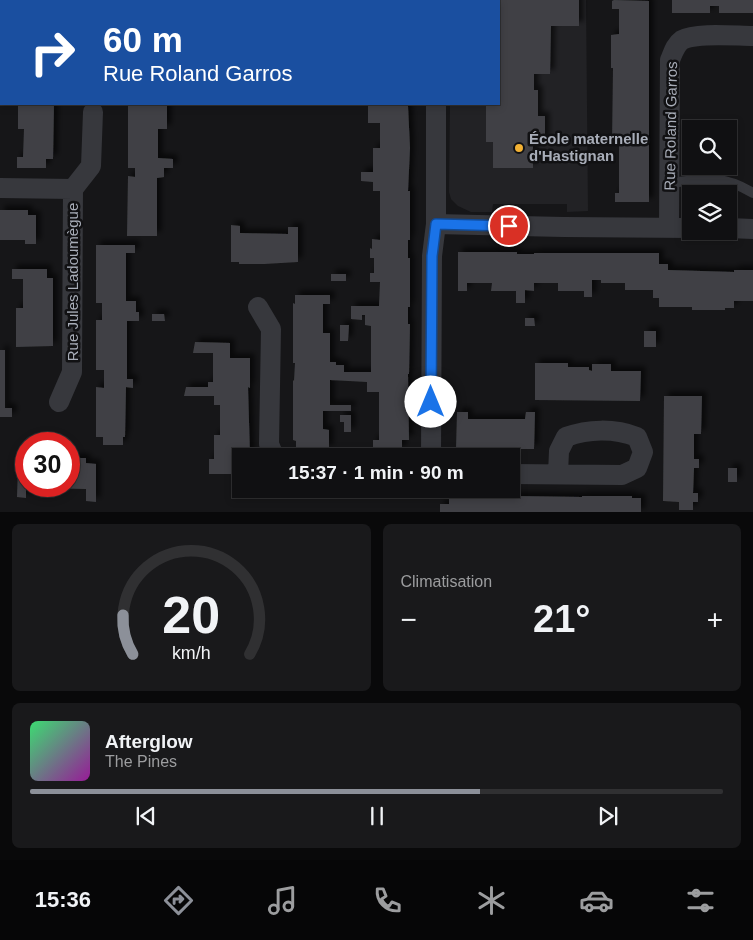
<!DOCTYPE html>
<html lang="fr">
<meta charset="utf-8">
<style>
:root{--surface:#101012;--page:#19191b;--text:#f1f3f6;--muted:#9c9d9f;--line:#303032;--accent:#8c9099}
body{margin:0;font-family:Arial,sans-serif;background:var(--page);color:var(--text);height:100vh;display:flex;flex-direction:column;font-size:19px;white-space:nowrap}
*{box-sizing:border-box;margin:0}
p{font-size:16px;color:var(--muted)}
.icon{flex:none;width:28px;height:28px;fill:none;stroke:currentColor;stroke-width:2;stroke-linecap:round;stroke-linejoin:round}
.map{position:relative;height:512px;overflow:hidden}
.side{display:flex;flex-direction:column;gap:12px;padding:12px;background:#09090a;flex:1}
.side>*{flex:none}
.guide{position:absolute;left:0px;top:0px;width:500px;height:105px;box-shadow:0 2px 8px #0003,0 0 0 1px var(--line);background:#1a4fa0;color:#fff;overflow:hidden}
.fabs{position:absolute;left:682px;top:120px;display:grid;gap:10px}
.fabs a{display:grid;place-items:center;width:55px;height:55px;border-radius:0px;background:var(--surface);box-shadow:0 2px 8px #0003,0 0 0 1px var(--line);font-size:25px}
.speed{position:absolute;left:15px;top:432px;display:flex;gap:10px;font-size:25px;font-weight:700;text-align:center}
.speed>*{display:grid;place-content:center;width:65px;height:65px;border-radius:50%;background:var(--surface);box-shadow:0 2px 8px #0003,0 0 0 1px var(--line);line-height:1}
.speed .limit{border:8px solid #d22;background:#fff;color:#111}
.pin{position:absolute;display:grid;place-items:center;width:42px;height:42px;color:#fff;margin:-21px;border:2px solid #fff;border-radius:50%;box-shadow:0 1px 5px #0007}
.me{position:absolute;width:55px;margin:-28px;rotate:0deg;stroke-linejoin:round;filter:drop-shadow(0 0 4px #0008)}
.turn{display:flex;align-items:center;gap:18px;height:105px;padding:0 20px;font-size:22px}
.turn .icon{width:65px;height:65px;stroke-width:2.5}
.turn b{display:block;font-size:35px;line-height:42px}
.big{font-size:38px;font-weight:600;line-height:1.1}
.side .card{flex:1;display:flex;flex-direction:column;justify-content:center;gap:8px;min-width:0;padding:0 18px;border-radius:8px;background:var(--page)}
.side .dial{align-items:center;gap:0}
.dial svg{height:130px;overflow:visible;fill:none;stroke:var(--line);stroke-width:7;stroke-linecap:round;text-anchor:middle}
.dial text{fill:var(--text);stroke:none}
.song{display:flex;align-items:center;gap:15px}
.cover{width:60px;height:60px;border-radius:8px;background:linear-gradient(135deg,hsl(140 70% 55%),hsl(300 70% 35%))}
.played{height:5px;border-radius:2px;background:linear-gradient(90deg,var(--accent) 65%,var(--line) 65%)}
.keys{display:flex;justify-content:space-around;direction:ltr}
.heat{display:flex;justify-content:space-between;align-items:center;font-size:28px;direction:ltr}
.side .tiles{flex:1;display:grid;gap:12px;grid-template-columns:1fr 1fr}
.card:last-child{grid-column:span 2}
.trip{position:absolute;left:232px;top:448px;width:288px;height:50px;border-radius:0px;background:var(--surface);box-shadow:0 2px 8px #0003,0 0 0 1px var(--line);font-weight:600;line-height:50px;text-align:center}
.dock{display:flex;height:80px;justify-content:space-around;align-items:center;background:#060607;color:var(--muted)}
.dock .icon{width:35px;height:35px}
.dock .selected{color:var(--accent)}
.dock b{font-size:22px;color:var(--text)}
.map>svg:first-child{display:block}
.built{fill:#222225}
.building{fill:#404145;filter:url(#shadow)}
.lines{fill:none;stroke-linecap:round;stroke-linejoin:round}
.service{stroke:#37383d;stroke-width:10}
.minor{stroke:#37383d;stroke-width:20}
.route-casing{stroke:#114b97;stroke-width:12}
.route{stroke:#1a73e8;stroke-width:9}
.poi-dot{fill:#f2b134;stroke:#111113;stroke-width:2}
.labels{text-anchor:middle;stroke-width:5;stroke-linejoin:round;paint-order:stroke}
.street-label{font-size:15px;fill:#a8adb8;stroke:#111113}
.poi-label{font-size:15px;font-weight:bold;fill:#a8adb8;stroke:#111113;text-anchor:start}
</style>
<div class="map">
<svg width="753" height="513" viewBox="0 0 753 513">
<defs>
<filter id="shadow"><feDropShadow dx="4.5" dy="-4.5" stdDeviation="2.5" flood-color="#0009"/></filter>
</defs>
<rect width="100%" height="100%" fill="#161618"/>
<!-- built -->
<path class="built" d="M452 0H586L588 211 567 212V204H493L492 212H471L458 206 451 199 449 192 450 104H499V1Z"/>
<!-- building -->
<path class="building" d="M499 0H579V26H551L550 74H534V90H538V116H545V142H533V168H493V142H486V104H499Z
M614 0 649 1V202H615V193H619V144H612L613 68H611V35L619 34V9H612V1Z
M672 0H753V13H719V6H710V13H672Z
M18 104H54L53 159H46V168H17V157H23L24 129H18Z
M128 104H167V129H158V158L173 159V168H164V177L157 178V236H127L128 176 135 177V168H128Z
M368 104H410V106H408L410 148 408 191H410V240H408V258H410V307H408V324H410L409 374H408L409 440H402V450H373V440H379V392H367V382L330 380V405H351V411H323V429L329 430V449H296V441L293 440V380L294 381 295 363H293V303L295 304V295H330V304H323V333H330V362H336V365H344V372H371V326L365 325V315H362V320L351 319V306H379L380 282H370V273H374V258H370V248L372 249V239L380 240V191H373V182L361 181V172H373V148H380V123H368Z
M0 210H28V215H36V244H25V240H0Z
M231 225 240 226V233L288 234V227H298V262L264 264H239V262H231Z
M96 245H135V253H126V301H136V312H139V321H127V379H133V388L126 387 125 437H123V445H103V437H96V387L104 388V370H96V320H102V303H96Z
M458 252H517V254H534V253H659V264H668V270L734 272V270H753V301H734V308H725V310H692V307H659V298H653V290H625V283H601V280H592V297H584V291H558V283H534V291L525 290V303H516V291H491L492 283H467V291H458Z
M12 269H47V278H53V346L16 347V308H23V279H12Z
M331 274H346V281H331Z
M152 314H164L165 321H152Z
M525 318H534L535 326H525Z
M340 325H349L348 341H340Z
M644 331H656V347H644Z
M195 342 230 343V358H250V388L248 387 250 456H241V474H209V459H214V435H220V405H214V396H184L186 387H208V382H213V353H193Z
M0 350H5V408H12V417H0Z
M535 363H568V367H589V370L592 371V364H611V371H641L640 401 535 400Z
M664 396H702L701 434H694V459H699V468H694L693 493H698V502H693V510H679V502L663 501Z
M457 412H468V419H525L526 412H535L534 449H456Z
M340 415H351V432H344V422H340Z
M69 458H86V463L96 464V502L86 501V489L37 488V486H69Z
M18 467H26V498L17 497Z
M728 468H737V482H728Z
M449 495 516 497 515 496 582 497V496H632V498H641V513H440V504H449Z"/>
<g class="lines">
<!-- service -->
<path class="service" d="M670 183C704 179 722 174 753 193"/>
<!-- minor -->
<path class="minor" d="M437 1V0
M436 104V224L564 227 691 228
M0 188 73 189 91 166 93 112
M669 227 670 60C673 53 675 45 682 40 696 32 736 36 753 36
M729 228 753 229
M258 307 271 329 269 444 274 456
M59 402 72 372 73 189
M431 456 432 256 436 224
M511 474 622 475 637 468 643 452 637 437C614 428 588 429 566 437L559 451 558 474"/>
</g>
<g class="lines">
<defs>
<path id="route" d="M431 402 432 256 436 224 509 226"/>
</defs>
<!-- route casing -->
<use href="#route" class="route-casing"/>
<!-- route -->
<use href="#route" class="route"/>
</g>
<!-- markers -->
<circle class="poi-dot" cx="519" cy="148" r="5"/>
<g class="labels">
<!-- street labels -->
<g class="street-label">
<text transform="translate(671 126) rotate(-89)" y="5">Rue Roland Garros</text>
<text transform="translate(73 282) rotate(-90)" y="5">Rue Jules Ladoumègue</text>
</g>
<!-- poi labels -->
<g class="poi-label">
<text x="529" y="144">École maternelle<tspan x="529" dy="17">d'Hastignan</tspan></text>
</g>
</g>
</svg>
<div class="fabs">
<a><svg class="icon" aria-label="search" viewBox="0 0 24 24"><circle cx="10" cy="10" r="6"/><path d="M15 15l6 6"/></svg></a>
<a><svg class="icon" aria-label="layers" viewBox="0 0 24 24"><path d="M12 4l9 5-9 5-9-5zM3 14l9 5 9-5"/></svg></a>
</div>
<div class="speed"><div class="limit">30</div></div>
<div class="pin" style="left:509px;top:226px;background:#d93025"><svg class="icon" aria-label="arrive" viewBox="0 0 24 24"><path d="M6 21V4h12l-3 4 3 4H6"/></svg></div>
<svg class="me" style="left:431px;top:402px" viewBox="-20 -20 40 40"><circle r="19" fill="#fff"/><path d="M0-13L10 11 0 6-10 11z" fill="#1a73e8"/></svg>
<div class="trip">15:37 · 1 min · 90 m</div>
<div class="guide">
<div class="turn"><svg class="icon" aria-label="right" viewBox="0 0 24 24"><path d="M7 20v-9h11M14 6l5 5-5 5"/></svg><div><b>60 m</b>Rue Roland Garros</div></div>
</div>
</div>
<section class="side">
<div class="tiles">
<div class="card dial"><svg viewBox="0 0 100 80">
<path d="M14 69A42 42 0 1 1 86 69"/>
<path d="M14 69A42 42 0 0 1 8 45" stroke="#8c9099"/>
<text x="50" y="56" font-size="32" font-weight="700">20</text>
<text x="50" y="72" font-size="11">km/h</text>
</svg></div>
<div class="card"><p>Climatisation</p>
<div class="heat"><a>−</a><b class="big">21°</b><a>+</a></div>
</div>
<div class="card">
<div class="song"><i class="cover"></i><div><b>Afterglow</b><p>The Pines</p></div></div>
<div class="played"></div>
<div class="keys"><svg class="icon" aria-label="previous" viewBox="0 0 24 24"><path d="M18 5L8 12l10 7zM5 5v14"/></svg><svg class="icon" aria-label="pause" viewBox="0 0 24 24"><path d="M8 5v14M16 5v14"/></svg><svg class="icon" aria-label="next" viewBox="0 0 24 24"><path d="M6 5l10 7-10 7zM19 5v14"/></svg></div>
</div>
</div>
</section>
<nav class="dock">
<b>15:36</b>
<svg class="icon selected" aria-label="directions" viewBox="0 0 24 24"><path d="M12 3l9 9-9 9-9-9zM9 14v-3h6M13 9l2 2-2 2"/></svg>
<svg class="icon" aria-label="music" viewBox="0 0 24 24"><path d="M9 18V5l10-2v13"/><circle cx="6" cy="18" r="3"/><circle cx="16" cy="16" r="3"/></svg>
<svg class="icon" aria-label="phone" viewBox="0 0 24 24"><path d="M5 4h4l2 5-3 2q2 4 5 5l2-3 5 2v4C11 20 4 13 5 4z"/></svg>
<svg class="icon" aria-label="climate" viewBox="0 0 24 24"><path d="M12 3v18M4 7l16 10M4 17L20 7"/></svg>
<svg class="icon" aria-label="car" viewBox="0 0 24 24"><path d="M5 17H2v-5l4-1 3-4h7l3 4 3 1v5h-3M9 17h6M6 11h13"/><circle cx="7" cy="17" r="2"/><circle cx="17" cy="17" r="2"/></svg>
<svg class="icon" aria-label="filters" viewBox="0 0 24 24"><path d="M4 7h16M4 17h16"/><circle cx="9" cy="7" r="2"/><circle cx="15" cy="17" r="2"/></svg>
</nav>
